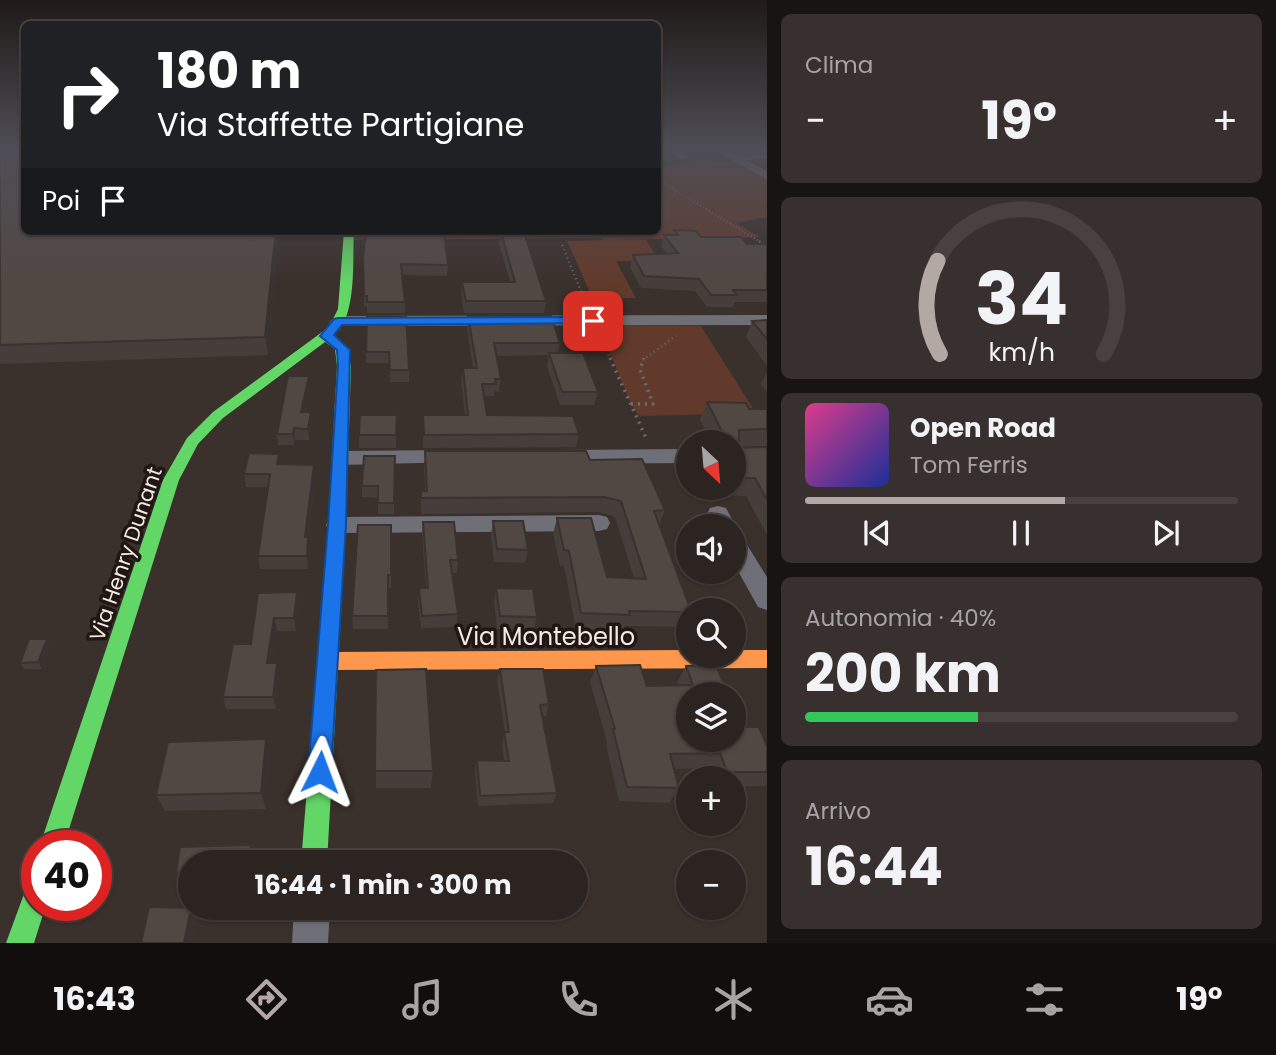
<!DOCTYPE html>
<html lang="it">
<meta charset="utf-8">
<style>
:root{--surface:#2c2421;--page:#38302e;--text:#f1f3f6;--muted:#a6a4a5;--line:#48413f;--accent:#b4a8a4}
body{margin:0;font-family:Poppins,sans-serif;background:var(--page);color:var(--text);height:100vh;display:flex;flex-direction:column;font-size:26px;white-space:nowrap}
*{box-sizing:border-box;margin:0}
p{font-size:23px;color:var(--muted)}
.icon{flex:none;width:38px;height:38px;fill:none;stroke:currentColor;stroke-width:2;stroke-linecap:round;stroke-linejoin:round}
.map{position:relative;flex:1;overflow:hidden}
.panel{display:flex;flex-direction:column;gap:14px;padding:14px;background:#181412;width:509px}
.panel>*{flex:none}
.guide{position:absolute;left:21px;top:21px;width:640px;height:214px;border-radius:10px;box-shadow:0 2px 5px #0004,0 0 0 2px var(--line);background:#202124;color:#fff;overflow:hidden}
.needle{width:46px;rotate:154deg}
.fabs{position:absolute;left:676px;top:430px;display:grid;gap:14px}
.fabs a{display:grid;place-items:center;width:70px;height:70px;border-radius:50%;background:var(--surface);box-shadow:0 2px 5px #0004,0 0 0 2px var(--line);font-size:35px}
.speed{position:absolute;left:21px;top:830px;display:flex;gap:14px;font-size:35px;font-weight:700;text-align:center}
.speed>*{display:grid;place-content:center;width:91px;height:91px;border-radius:50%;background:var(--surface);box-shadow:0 2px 5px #0004,0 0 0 2px var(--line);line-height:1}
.speed .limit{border:10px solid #d22;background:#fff;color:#111}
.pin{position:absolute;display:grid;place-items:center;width:60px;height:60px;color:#fff;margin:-30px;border-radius:14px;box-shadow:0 4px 10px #0006}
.me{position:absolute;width:77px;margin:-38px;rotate:3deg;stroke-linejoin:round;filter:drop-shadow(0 0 5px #0008)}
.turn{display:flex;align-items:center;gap:24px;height:147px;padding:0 21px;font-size:32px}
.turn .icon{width:91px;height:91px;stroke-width:2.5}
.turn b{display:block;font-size:49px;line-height:60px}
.then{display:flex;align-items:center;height:66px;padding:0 21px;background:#0003;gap:14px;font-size:26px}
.big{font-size:52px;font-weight:700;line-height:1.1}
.panel .widget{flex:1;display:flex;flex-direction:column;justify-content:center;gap:10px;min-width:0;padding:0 24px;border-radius:10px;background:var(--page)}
.panel .dial{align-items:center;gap:0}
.dial svg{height:182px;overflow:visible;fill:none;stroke:var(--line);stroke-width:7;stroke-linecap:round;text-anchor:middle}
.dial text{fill:var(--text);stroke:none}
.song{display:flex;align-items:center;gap:21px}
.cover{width:84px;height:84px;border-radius:10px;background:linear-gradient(135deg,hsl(330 70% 55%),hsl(230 70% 35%))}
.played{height:7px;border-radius:4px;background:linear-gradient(90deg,var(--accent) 60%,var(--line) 60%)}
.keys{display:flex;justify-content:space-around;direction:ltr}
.heat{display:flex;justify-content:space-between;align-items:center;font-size:38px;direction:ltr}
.charge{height:10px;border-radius:5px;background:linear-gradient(90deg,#34c759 40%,var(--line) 0)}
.trip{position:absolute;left:178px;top:850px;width:410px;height:70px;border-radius:35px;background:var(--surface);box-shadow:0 2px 5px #0004,0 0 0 2px var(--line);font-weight:700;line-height:70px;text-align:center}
.tab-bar{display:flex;height:112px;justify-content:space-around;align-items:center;background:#120e0d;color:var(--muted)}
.tab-bar .icon{width:49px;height:49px}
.tab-bar .selected{color:var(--accent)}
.tab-bar b{font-size:32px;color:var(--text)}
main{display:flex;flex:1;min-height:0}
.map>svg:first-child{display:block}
.green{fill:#623a2c}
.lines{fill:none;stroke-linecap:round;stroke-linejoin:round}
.path-far2{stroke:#6d6a6c;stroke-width:2;stroke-dasharray:1 2.5;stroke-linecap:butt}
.path-far1{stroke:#6d6a6c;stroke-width:2.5;stroke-dasharray:1 3.5;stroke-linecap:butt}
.path{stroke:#6d6a6c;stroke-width:3.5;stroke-dasharray:2 5;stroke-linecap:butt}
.lane{fill:#6f7077;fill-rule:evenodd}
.street{fill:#6f7077;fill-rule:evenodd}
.fast{fill:#63d668;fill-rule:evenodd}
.slow{fill:#ff974d;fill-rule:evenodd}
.wall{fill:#463e3a}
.shaded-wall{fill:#393230}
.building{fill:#514844;stroke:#393230;stroke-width:2}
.route{fill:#1a73e8;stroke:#114b97;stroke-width:2}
.labels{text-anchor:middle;stroke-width:7;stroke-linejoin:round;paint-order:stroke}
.street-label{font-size:21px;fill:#f6e9e4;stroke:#201714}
.near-street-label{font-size:24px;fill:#f6e9e4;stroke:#201714}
</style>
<main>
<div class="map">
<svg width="767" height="943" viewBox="0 0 767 943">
<rect width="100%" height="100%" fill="#3a302c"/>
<!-- green -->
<path class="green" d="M718 161H746L767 171V217L736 223 760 237 613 240H646L659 261H616L636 298 593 299 567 241 603 240 601 238 347 240 348 231H658V168Z
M599 326H701L756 413 639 416 631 404Z"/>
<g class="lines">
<!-- path-far2 -->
<path class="path-far2" d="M695 162 711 160
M658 167 670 166
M658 180 762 243"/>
<!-- path-far1 -->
<path class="path-far1" d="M759 241 767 246
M562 245 588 308
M599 334 611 360
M643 360 676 336"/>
<!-- path -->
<path class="path" d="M610 358 646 438
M631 404H653L640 369 644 358"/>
<!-- lane -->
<path class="lane" d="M767 154V158L736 161 733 159Z"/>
<!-- street -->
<path class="street" d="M668 151H681L689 157 680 159Z
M715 151H728L767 171V179Z
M767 315V325L338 326 330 321 338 316Z
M688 449V463L560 464 553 462 550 457 553 452 560 450Z
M451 450 458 452 461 457 458 462 341 465 334 463 331 458 334 453 341 451Z
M718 506 726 508 736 527 733 532 741 535 767 577V610L758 607 733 562V527H713L707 514 710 508Z
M599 515 607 517 610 523 607 529 599 531 337 533 329 531 326 525 329 519 337 517Z
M294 908H330L328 943H292Z"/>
<!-- fast -->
<path class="fast" d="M344 231H354C352 260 358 317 333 336L347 348 351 366 346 525 327 863H301L328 525 337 366 335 349 325 342 223 418 198 444 179 480 64 845H40L163 480 187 438 213 412 329 327 338 309Z
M37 879V905H46L34 943H6L28 883Z"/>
<!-- slow -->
<path class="slow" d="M688 650V656H733V650H767V668L326 670 319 667 316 661 319 655 326 652Z"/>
</g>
<!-- wall -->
<path class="wall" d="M0 151 276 264 268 355 0 364Z
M685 151H716L715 154 692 156Z
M674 230 701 237 747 244H767V302H735L733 307H707L695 291 641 288 630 267 633 255 667 254 661 246 664 235H673Z
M501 232 546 301 544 313H464L461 293 462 282H510L499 243Z
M363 258 448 265 447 276 402 275 405 302V313H367V307H364Z
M468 316 560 343 558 353 598 392 594 405H560L547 366 549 355 497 356 501 379 499 392 495 391 494 396H484L487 415 579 434 576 447 423 448V415H465L461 381 463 368H473L467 328Z
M367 317 409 370V382H390L389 363H366Z
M767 320V366L746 337 752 321Z
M767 372V392L761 384Z
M310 387 305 412 312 423 309 440H295L294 445H278L277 434Z
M707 402 749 409H767V446L739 447H767V535L746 496 720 495 717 488H733V443H712L700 419Z
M397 415 396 448H359V435Z
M425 451 590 460 665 510 659 525 688 611V618L683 627 625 626 623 630 576 629 564 566H560L553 534 557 518 607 577 634 578 615 517 599 512 421 514V491H425L424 467Z
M395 456 394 514H378V498L362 497V486Z
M280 464 314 465 315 478 308 537 310 550 308 569H260L258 556 268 487H246L244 474Z
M493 521 528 550 525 563 494 562 491 534Z
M423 522 458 560 457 573H452L458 614 456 627 421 628 418 601 419 588H426L422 535Z
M391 525V588H388V629H353L352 616Z
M496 588 537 617 534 630 497 629 494 601Z
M297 592 298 605 296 631H277L272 663H277L280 676 276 709H226L223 697 251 644Z
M51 645 42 669H24L20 663Z
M596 666 647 686 678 685 677 682 686 666 742 727 767 746V784L765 786 733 787V779H713L709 768 674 769 679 788 669 803 619 801 606 745 607 742 590 682Z
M500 669 549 704 546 716H542L557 793 553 803 478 806 475 770 477 760 504 761 502 743 505 732 497 681Z
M376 670 433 771 431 788H376Z
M271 757 266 809 165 811 156 795Z
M251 845 255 856 254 863H191V882H182L176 872 180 847Z
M191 908H249L248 915 196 917 191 943H141Z"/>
<!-- shaded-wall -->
<path class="shaded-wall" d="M659 151H676L674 158 658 160Z
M693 151H716L715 154 692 156Z
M277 231H281L276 264 268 355 265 337 274 248Z
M309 376 310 387 303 423 301 412Z
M311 412 312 423 309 440 308 429Z
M0 420 3 427 0 433Z
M294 428 295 440 294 445 293 434Z
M314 465 315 478 306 550 305 537Z
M308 537 310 550 308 569 307 556Z
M297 592 298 605 296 631 294 618Z
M274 618 277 631 270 676 267 663Z
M47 639 51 645 42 669 38 662Z
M277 663 280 676 276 709 273 697Z
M266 739 271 757 266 809 261 793Z
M251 845 255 856 254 863H249Z
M191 908 196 917 191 943H184Z"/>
<!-- building -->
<path class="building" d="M0 151H24V231H277L274 248 265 337 0 345Z
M674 230 696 231 701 237H741L747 244H767V290H733L737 295H711L699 279 644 276 633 255 678 253 664 235H678Z
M366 231 444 233 448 265 401 264 405 302H367V296H364L363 258Z
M501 232H524L546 301H466L462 282H515Z
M468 316H551L560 343H494L501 379H495L496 384H482L487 415 573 416 579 434 424 435 423 415H468L463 368H477Z
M367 317H406L409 370H390L389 352H366Z
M767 320V339L752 321Z
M549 353H583L598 392H562Z
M288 376H309L301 412H311L308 429 294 428 293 434H277Z
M707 402 746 403 749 409H767V429L739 430V448L767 447V500L755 478H733V443H728Z
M360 415H397L396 435H359Z
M425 451H586L590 460 642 459 665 510 654 511 691 611H688V612L629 611 630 615 581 613 569 551 564 550 557 518H591L607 577 646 579 621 501 604 497 421 498V491H427Z
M249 453 279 454 277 464 314 465 305 537H308L307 556H258L270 474H244Z
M364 456H395L394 503H378V486H362Z
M493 521H523L528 550 497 549Z
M423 522H454L458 560H450L458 614 422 616 419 588H428Z
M358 525H391V575H388V616H352Z
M496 588 533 589 537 617 500 616Z
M297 592 294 618H274L267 663H277L273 697H223L233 644H251L258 593Z
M29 639H47L38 662 20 663Z
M640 665 647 686 693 685 686 666 716 665 728 695H688V740H733V706L742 727H759L767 746V772H727L720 753 670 754 679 788 627 787 613 729H615L596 666Z
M426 669 433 771H375L376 670Z
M500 669H543L549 704 540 705 557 793 480 796 477 760 509 761 504 732H509Z
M266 739 261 793 156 795 168 742Z
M251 845 249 863H191V872H176L180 847Z
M149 907 191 908 184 943H141Z"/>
<!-- sky -->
<linearGradient id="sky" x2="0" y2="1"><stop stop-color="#201a18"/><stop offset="0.53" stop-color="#4f4e56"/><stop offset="1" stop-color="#4f4e56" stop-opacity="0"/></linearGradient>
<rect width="767" height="283" fill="url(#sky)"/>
<!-- route -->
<path class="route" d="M593 317 597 318V323L342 325 334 335 350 350 346 525 331 772 328 780 320 784 311 780 308 772 328 525 338 366 337 350 320 336 334 319 338 318Z"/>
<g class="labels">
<!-- street labels -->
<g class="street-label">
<text transform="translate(126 554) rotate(-71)" y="7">Via Henry Dunant</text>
</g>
<!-- near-street labels -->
<g class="near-street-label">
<text x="546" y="645">Via Montebello</text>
</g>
</g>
</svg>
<div class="fabs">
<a><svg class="needle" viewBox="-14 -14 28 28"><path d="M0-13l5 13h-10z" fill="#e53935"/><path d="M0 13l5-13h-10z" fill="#a6a4a5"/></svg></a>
<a><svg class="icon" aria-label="sound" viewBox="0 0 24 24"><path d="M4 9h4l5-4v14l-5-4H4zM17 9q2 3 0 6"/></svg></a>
<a><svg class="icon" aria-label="search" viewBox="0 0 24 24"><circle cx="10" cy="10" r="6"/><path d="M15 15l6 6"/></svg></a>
<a><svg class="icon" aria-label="layers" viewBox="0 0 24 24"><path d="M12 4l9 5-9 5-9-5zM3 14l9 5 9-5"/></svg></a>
<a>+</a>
<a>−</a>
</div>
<div class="speed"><div class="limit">40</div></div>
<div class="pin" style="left:593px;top:321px;background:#d93025"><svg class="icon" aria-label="arrive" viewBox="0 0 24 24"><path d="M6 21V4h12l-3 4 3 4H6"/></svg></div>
<svg class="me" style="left:320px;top:772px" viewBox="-20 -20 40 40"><path d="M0-17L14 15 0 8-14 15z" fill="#1a73e8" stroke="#fff" stroke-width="4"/></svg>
<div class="trip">16:44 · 1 min · 300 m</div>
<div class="guide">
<div class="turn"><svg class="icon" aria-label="right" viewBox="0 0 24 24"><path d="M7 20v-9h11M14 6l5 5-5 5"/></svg><div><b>180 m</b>Via Staffette Partigiane</div></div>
<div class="then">Poi<svg class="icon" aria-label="arrive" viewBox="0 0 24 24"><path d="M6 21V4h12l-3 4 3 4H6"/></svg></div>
</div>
</div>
<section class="panel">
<div class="widget"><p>Clima</p>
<div class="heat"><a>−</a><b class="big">19°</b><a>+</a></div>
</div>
<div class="widget dial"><svg viewBox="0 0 100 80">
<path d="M14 69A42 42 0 1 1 86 69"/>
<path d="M14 69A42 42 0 0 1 13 28" stroke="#b4a8a4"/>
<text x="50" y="56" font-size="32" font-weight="700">34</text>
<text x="50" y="72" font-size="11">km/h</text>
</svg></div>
<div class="widget">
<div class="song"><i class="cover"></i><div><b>Open Road</b><p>Tom Ferris</p></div></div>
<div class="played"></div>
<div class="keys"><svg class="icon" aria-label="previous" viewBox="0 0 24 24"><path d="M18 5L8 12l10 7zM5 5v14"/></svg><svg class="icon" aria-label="pause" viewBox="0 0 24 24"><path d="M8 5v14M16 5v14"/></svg><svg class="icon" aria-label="next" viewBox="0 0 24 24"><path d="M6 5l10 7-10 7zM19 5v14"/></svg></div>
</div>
<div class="widget"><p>Autonomia · 40%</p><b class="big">200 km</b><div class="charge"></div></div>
<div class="widget"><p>Arrivo</p><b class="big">16:44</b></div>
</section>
</main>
<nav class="tab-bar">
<b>16:43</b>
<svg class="icon selected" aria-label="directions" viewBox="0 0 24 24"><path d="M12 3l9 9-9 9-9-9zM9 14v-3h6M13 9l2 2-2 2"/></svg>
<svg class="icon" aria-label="music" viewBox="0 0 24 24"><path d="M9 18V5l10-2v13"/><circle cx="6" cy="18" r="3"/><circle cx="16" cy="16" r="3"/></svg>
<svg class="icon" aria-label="phone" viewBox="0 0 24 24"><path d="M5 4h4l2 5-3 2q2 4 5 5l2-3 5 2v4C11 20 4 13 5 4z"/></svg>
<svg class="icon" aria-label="climate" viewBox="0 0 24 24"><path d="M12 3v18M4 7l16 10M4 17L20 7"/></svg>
<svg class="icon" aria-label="car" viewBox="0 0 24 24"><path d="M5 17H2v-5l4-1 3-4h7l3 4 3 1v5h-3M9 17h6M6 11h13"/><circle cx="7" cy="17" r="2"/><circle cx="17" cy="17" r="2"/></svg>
<svg class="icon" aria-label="filters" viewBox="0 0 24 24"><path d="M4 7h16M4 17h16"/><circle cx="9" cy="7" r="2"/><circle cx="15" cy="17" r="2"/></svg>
<b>19°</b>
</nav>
